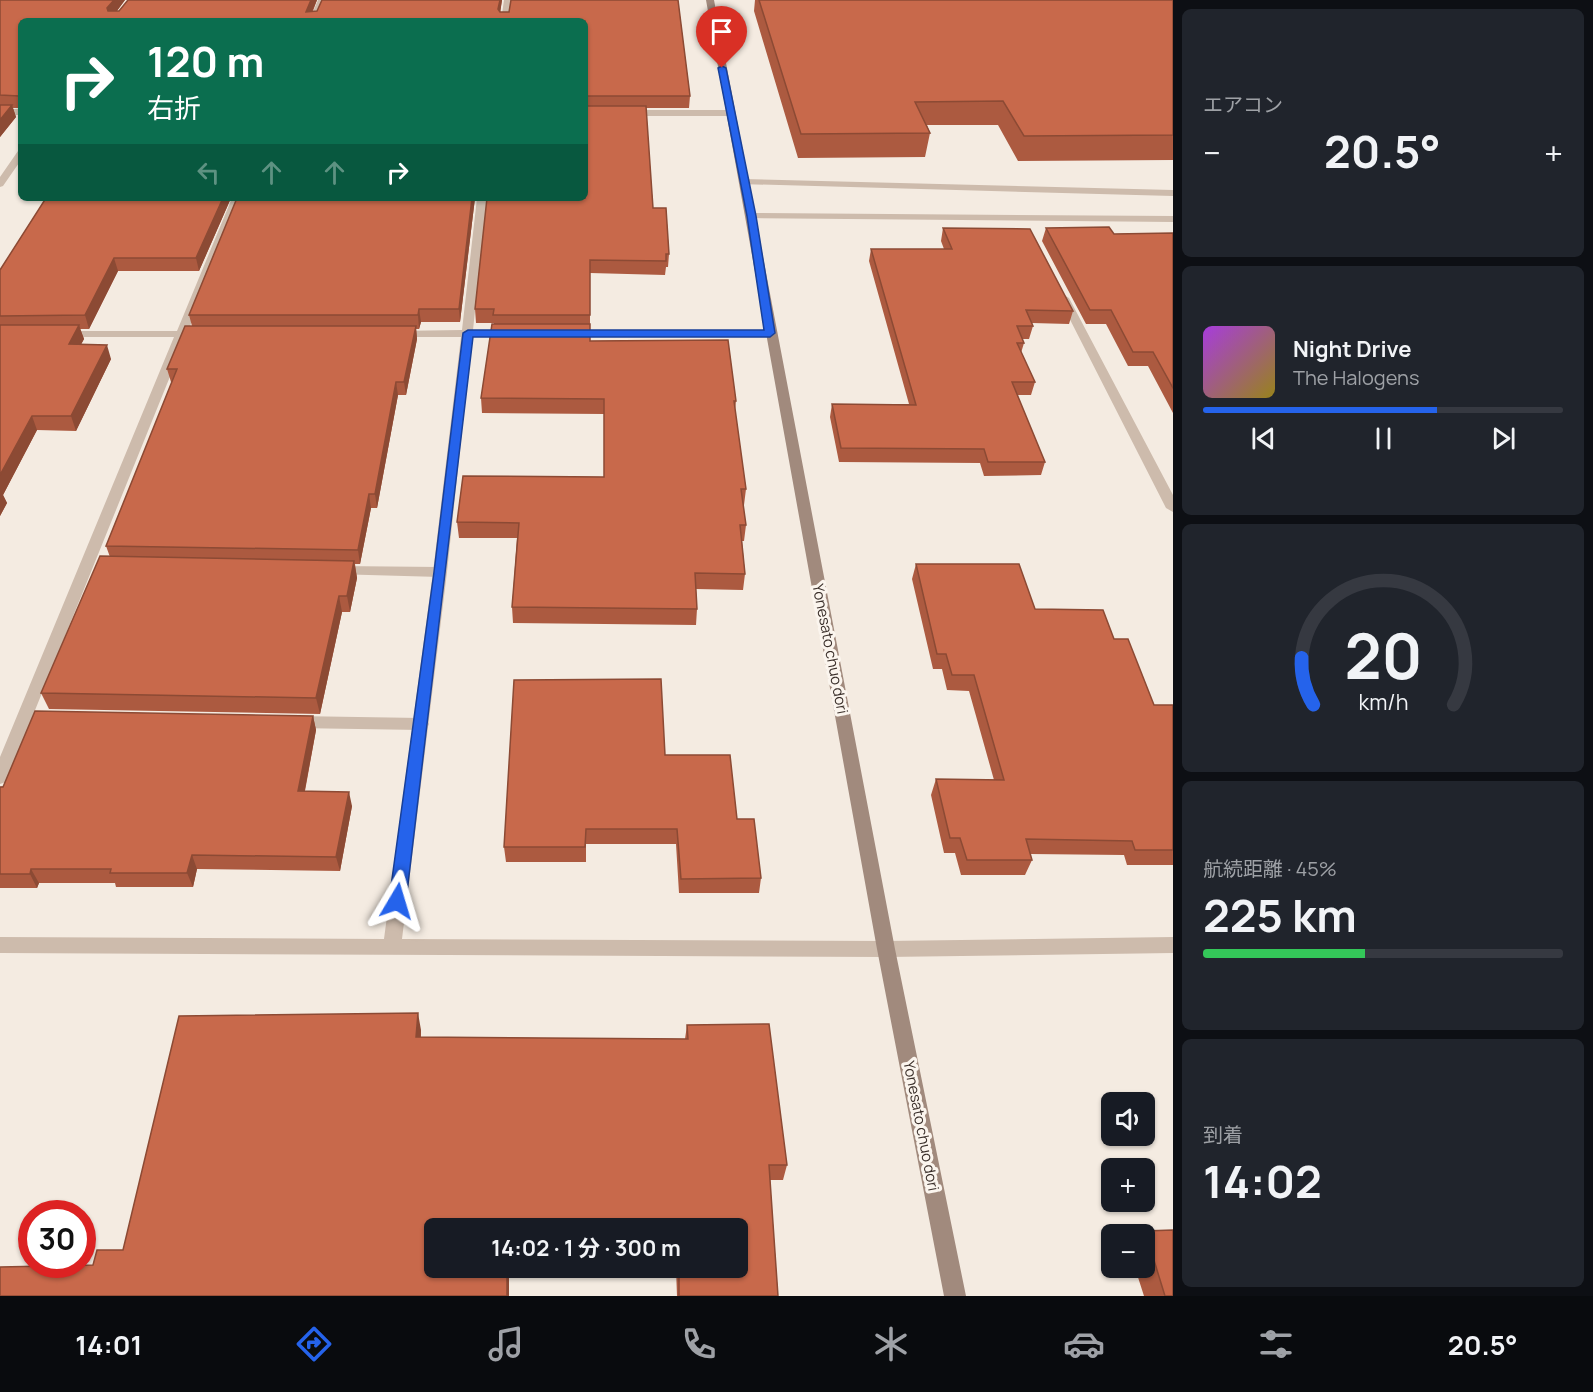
<!DOCTYPE html>
<html lang="ja">
<meta charset="utf-8">
<style>
:root{--surface:#171b24;--page:#20242c;--text:#f1f3f6;--muted:#9ea1a6;--line:#363941;--accent:#2563eb}
body{margin:0;font-family:Manrope,"Noto Sans JP",sans-serif;background:var(--page);color:var(--text);height:100vh;display:flex;flex-direction:column;font-size:22px;white-space:nowrap}
*{box-sizing:border-box;margin:0}
p{font-size:20px;color:var(--muted)}
.icon{flex:none;width:33px;height:33px;fill:none;stroke:currentColor;stroke-width:2;stroke-linecap:round;stroke-linejoin:round}
.map{position:relative;flex:1;overflow:hidden}
.drawer{display:flex;flex-direction:column;gap:9px;padding:9px;background:#0d0f14;width:420px}
.drawer>*{flex:none}
.guide{position:absolute;left:18px;top:18px;width:570px;height:183px;border-radius:9px;box-shadow:0 2px 4px #0004;background:#0b6e4f;color:#fff;overflow:hidden}
.tools{position:absolute;left:1101px;top:1092px;display:grid;gap:12px}
.tools a{display:grid;place-items:center;width:54px;height:54px;border-radius:9px;background:var(--surface);box-shadow:0 2px 4px #0004;font-size:30px}
.speed{position:absolute;left:18px;top:1200px;display:flex;gap:12px;font-size:30px;font-weight:700;text-align:center}
.speed>*{display:grid;place-content:center;width:78px;height:78px;border-radius:50%;background:var(--surface);box-shadow:0 2px 4px #0004;line-height:1}
.speed .limit{border:9px solid #d22;background:#fff;color:#111}
.pin{position:absolute;display:grid;place-items:center;width:51px;height:51px;color:#fff;margin:-62px -26px;border-radius:50% 50% 50% 0;rotate:-45deg;box-shadow:0 0 6px #0007}
.pin .icon{rotate:45deg}
.me{position:absolute;width:66px;margin:-33px;rotate:7deg;stroke-linejoin:round;filter:drop-shadow(0 0 4px #0008)}
.turn{display:flex;align-items:center;gap:21px;height:126px;padding:0 30px;font-size:27px}
.turn .icon{width:78px;height:78px;stroke-width:2.5}
.turn b{display:block;font-size:42px;line-height:51px}
.lanes{display:flex;align-items:center;height:57px;padding:0 30px;background:#0003;justify-content:center;gap:30px;direction:ltr}
.lanes .off{opacity:.35}
.big{font-size:45px;font-weight:700;line-height:1.1}
.drawer .tile{flex:1;display:flex;flex-direction:column;justify-content:center;gap:9px;min-width:0;padding:0 21px;border-radius:9px;background:var(--page)}
.drawer .dial{align-items:center;gap:0}
.dial svg{height:156px;overflow:visible;fill:none;stroke:var(--line);stroke-width:7;stroke-linecap:round;text-anchor:middle}
.dial text{fill:var(--text);stroke:none}
.song{display:flex;align-items:center;gap:18px}
.cover{width:72px;height:72px;border-radius:9px;background:linear-gradient(135deg,hsl(280 70% 55%),hsl(50 70% 35%))}
.played{height:6px;border-radius:3px;background:linear-gradient(90deg,var(--accent) 65%,var(--line) 65%)}
.keys{display:flex;justify-content:space-around;direction:ltr}
.heat{display:flex;justify-content:space-between;align-items:center;font-size:33px;direction:ltr}
.charge{height:9px;border-radius:4px;background:linear-gradient(90deg,#34c759 45%,var(--line) 0)}
.trip{position:absolute;left:424px;top:1218px;width:324px;height:60px;border-radius:9px;background:var(--surface);box-shadow:0 2px 4px #0004;font-weight:700;line-height:60px;text-align:center}
.tabs{display:flex;height:96px;justify-content:space-around;align-items:center;background:#090b0e;color:var(--muted)}
.tabs .icon{width:42px;height:42px}
.tabs .selected{color:var(--accent)}
.tabs b{font-size:27px;color:var(--text)}
main{display:flex;flex:1;min-height:0}
.map>svg:first-child{display:block}
.lines{fill:none;stroke-linecap:round;stroke-linejoin:round}
.lane{fill:#cdbbac;fill-rule:evenodd}
.street{fill:#cdbbac;fill-rule:evenodd}
.secondary{fill:#a18a7d;fill-rule:evenodd}
.wall{fill:#ac5a40}
.shaded-wall{fill:#8c4a34}
.building{fill:#c8694b;stroke:#8c4a34;stroke-width:1.5}
.route{fill:#2563eb;stroke:#184099;stroke-width:1.5}
.labels{text-anchor:middle;stroke-width:6;stroke-linejoin:round;paint-order:stroke}
.street-label{font-size:15px;fill:#3b302b;stroke:#fbf5ee}
</style>
<main>
<div class="map">
<svg width="1173" height="1296" viewBox="0 0 1173 1296">
<rect width="100%" height="100%" fill="#f4ebe1"/>
<g class="lines">
<!-- lane -->
<path class="lane" d="M743 179 1173 190V196L740 184V180Z
M338 566 440 567 447 572 440 577 333 574 331 571Z
M295 716 421 718 427 720 429 724 427 728 421 730 295 728 289 726 287 722 289 718Z"/>
<!-- street -->
<path class="street" d="M318 0H326L317 21H309Z
M504 0H512L509 21H501Z
M0 109H21V115H0Z
M585 110H730L734 113 730 116H585Z
M21 150V160L3 186 0 187V177L18 151Z
M232 198H242L188 331H201L207 334 201 337H186L8 777 6 782 0 784V757L174 337H63L57 334 63 331H177Z
M477 198H487L473 330H510L516 333 510 336 472 337 447 572 402 939 886 941 1173 937V953L886 957 0 953V937L384 939 433 572 461 337H396L390 334 396 331 462 330Z
M751 213 1173 216V222L747 218V214Z
M1064 295 1069 298 1173 495V512L1166 508 1059 298Z
M570 330 770 331 776 334 770 337 566 335 564 333Z"/>
<!-- secondary -->
<path class="secondary" d="M706 0H714L895 949 966 1296H944L877 949Z"/>
</g>
<!-- wall -->
<path class="wall" d="M0 0H125L117 11H119L128 0H317L313 11H317L322 0H502L500 12H509L511 0H678L690 96 689 108H646L653 208H666L669 254 668 267H666L665 275 590 273V341L728 340 736 401 735 410 746 489 744 505H743L746 525 744 541H742L745 574 743 590 696 589 697 609 696 625 513 623 512 607 517 538H459L457 522 463 476 604 477V414L482 413 481 398 492 324H494V323H476L475 309 487 198H585V21H21V108H13L16 117 0 137Z
M755 0H1173V160L1018 161 998 125H927L930 133 925 157 798 158 754 11Z
M46 198H231L199 271H118L89 329H80L84 339 81 344 111 359 76 431 37 430 3 495 7 503 0 516V270Z
M237 198H475L460 322H421L419 329H416L417 339 406 395H398L377 508H371L360 564H355L357 578 350 612H342L320 714 49 709 41 693 110 557 106 546 172 382H171L167 369 192 326 189 315Z
M943 228 1073 311 1069 324 1032 323 1033 326 1029 339H1022L1024 343 1021 353 1035 382 1031 395H1017L1045 462 1041 475 984 476 980 463 839 462 830 417 832 404H909L869 261 871 249H944L941 241Z
M1046 228 1114 234 1173 233V413L1148 366H1128L1106 324H1086L1042 241Z
M916 564 1114 639 1154 705H1173V865H1127L1124 855 1030 854 1032 860 1025 875H961L955 853H944L931 795 936 779 994 780 969 691 947 690 942 669H933L912 579Z
M313 716 316 730 305 791 352 806 340 871 197 869 193 887H116L115 883H39L37 888H0V787Z
M665 755 737 819 761 878 759 893H679L676 844H586V862H506L504 847Z
M687 1025 787 1165 783 1180H770L778 1296H677L676 1268H738V1228H435V1268H509V1296H0L93 1265 123 1250 421 1030V1037L685 1039Z
M1145 1231 1173 1296H1144L1135 1268H1144V1234H1141Z"/>
<!-- shaded-wall -->
<path class="shaded-wall" d="M114 0H125L110 20 107 8Z
M311 0H317L308 21 306 12Z
M500 0H502L499 21 498 9Z
M12 105 16 117 0 137V120Z
M223 198H231L199 271 196 258Z
M472 198H475L460 322 459 309Z
M114 258 118 271 89 329 85 315Z
M419 309 421 322 419 329 418 315Z
M79 325 84 339 74 358 69 344Z
M416 326 417 339 406 395 404 382Z
M107 345 111 359 76 431 71 416Z
M396 382 398 395 377 508 375 494Z
M32 416 37 430 3 495 7 503 0 516V475Z
M369 494 371 508 360 564 358 550Z
M354 561 357 578 350 612 347 596Z
M339 596 342 612 320 714 316 698Z
M313 716 316 730 302 805 298 791Z
M349 792 352 806 340 871 336 857Z
M192 855 197 869 193 887 187 873Z
M31 869 39 883 37 888 30 874Z
M418 1013 421 1030 419 1054 416 1037Z
M507 1268H509V1296H507Z"/>
<!-- building -->
<path class="building" d="M0 0H114L107 8 108 11H119L128 0H311L306 12 317 11 322 0H500L498 9 500 12H509L511 0H678L690 96H585V21H21V93L19 96 0 95Z
M759 0H1173V135L1024 136 1003 101 915 102 930 133 801 134Z
M0 105H12L0 120Z
M585 106H646L653 208H666L669 254H666V261L590 260V315H493L494 309H475L487 198H585Z
M46 198H223L196 258H114L85 315 0 316V270Z
M237 198H472L459 309H419L418 315H189Z
M1109 227 1114 234 1173 233V388L1153 352H1133L1111 310H1090L1046 228Z
M943 228 1030 229 1073 311 1026 310 1033 326H1017L1024 343H1017L1035 382H1012L1045 462H988L984 449 841 448 832 404 916 405 871 249H952Z
M492 324H590V341L728 340 736 401H734L746 489H741L746 525H740L745 574 695 573 697 609 512 607 519 523 457 522 463 476 604 477V399L481 398Z
M0 325H79L69 344 107 345 71 416H32L0 475Z
M185 326H416L404 382H396L375 494H369L358 550 106 546 177 369H167Z
M100 556 354 561 347 596H339L316 698 41 693Z
M916 564H1019L1035 609 1103 610 1114 639H1128L1154 705H1173V850H1135L1132 841 1026 839 1032 860H967L960 838H950L936 779 1004 780 974 675H952L946 654H937Z
M661 679 665 755H730L737 819H754L761 878 681 879 677 829H586L585 847H504L514 680Z
M35 711 313 716 298 791 349 792 336 857 192 855 187 873H110L111 869H31L30 874H0V787H3Z
M418 1013 416 1037 688 1039 687 1025 769 1024 787 1165H769L778 1296H679V1268H738V1228H435V1268H507V1296H0V1267L93 1265 97 1250H123L179 1016Z
M1173 1230V1296H1165L1145 1231Z"/>
<!-- route -->
<path class="route" d="M722 66 726 68 756 216 775 333 770 337H473L406 901 403 906 397 908 392 906 389 901 434 572 463 333 468 330H764L747 216 718 68Z"/>
<g class="labels">
<!-- street labels -->
<g class="street-label">
<text transform="translate(830 649) rotate(79)" y="5">Yonesato chuo dori</text>
<text transform="translate(921 1126) rotate(79)" y="5">Yonesato chuo dori</text>
</g>
</g>
</svg>
<div class="tools">
<a><svg class="icon" aria-label="sound" viewBox="0 0 24 24"><path d="M4 9h4l5-4v14l-5-4H4zM17 9q2 3 0 6"/></svg></a>
<a>+</a>
<a>−</a>
</div>
<div class="speed"><div class="limit">30</div></div>
<div class="pin" style="left:722px;top:68px;background:#d93025"><svg class="icon" aria-label="arrive" viewBox="0 0 24 24"><path d="M6 21V4h12l-3 4 3 4H6"/></svg></div>
<svg class="me" style="left:397px;top:901px" viewBox="-20 -20 40 40"><path d="M0-17L14 15 0 8-14 15z" fill="#2563eb" stroke="#fff" stroke-width="4"/></svg>
<div class="trip">14:02 · 1 分 · 300 m</div>
<div class="guide">
<div class="turn"><svg class="icon" aria-label="right" viewBox="0 0 24 24"><path d="M7 20v-9h11M14 6l5 5-5 5"/></svg><div><b>120 m</b>右折</div></div>
<div class="lanes"><svg class="icon off" aria-label="left" viewBox="0 0 24 24"><path d="M17 20v-9H6M10 6l-5 5 5 5"/></svg><svg class="icon off" aria-label="ahead" viewBox="0 0 24 24"><path d="M12 20V5M6 11l6-6 6 6"/></svg><svg class="icon off" aria-label="ahead" viewBox="0 0 24 24"><path d="M12 20V5M6 11l6-6 6 6"/></svg><svg class="icon" aria-label="right" viewBox="0 0 24 24"><path d="M7 20v-9h11M14 6l5 5-5 5"/></svg></div>
</div>
</div>
<section class="drawer">
<div class="tile"><p>エアコン</p>
<div class="heat"><a>−</a><b class="big">20.5°</b><a>+</a></div>
</div>
<div class="tile">
<div class="song"><i class="cover"></i><div><b>Night Drive</b><p>The Halogens</p></div></div>
<div class="played"></div>
<div class="keys"><svg class="icon" aria-label="previous" viewBox="0 0 24 24"><path d="M18 5L8 12l10 7zM5 5v14"/></svg><svg class="icon" aria-label="pause" viewBox="0 0 24 24"><path d="M8 5v14M16 5v14"/></svg><svg class="icon" aria-label="next" viewBox="0 0 24 24"><path d="M6 5l10 7-10 7zM19 5v14"/></svg></div>
</div>
<div class="tile dial"><svg viewBox="0 0 100 80">
<path d="M14 69A42 42 0 1 1 86 69"/>
<path d="M14 69A42 42 0 0 1 8 45" stroke="#2563eb"/>
<text x="50" y="56" font-size="32" font-weight="700">20</text>
<text x="50" y="72" font-size="11">km/h</text>
</svg></div>
<div class="tile"><p>航続距離 · 45%</p><b class="big">225 km</b><div class="charge"></div></div>
<div class="tile"><p>到着</p><b class="big">14:02</b></div>
</section>
</main>
<nav class="tabs">
<b>14:01</b>
<svg class="icon selected" aria-label="directions" viewBox="0 0 24 24"><path d="M12 3l9 9-9 9-9-9zM9 14v-3h6M13 9l2 2-2 2"/></svg>
<svg class="icon" aria-label="music" viewBox="0 0 24 24"><path d="M9 18V5l10-2v13"/><circle cx="6" cy="18" r="3"/><circle cx="16" cy="16" r="3"/></svg>
<svg class="icon" aria-label="phone" viewBox="0 0 24 24"><path d="M5 4h4l2 5-3 2q2 4 5 5l2-3 5 2v4C11 20 4 13 5 4z"/></svg>
<svg class="icon" aria-label="climate" viewBox="0 0 24 24"><path d="M12 3v18M4 7l16 10M4 17L20 7"/></svg>
<svg class="icon" aria-label="car" viewBox="0 0 24 24"><path d="M5 17H2v-5l4-1 3-4h7l3 4 3 1v5h-3M9 17h6M6 11h13"/><circle cx="7" cy="17" r="2"/><circle cx="17" cy="17" r="2"/></svg>
<svg class="icon" aria-label="filters" viewBox="0 0 24 24"><path d="M4 7h16M4 17h16"/><circle cx="9" cy="7" r="2"/><circle cx="15" cy="17" r="2"/></svg>
<b>20.5°</b>
</nav>
